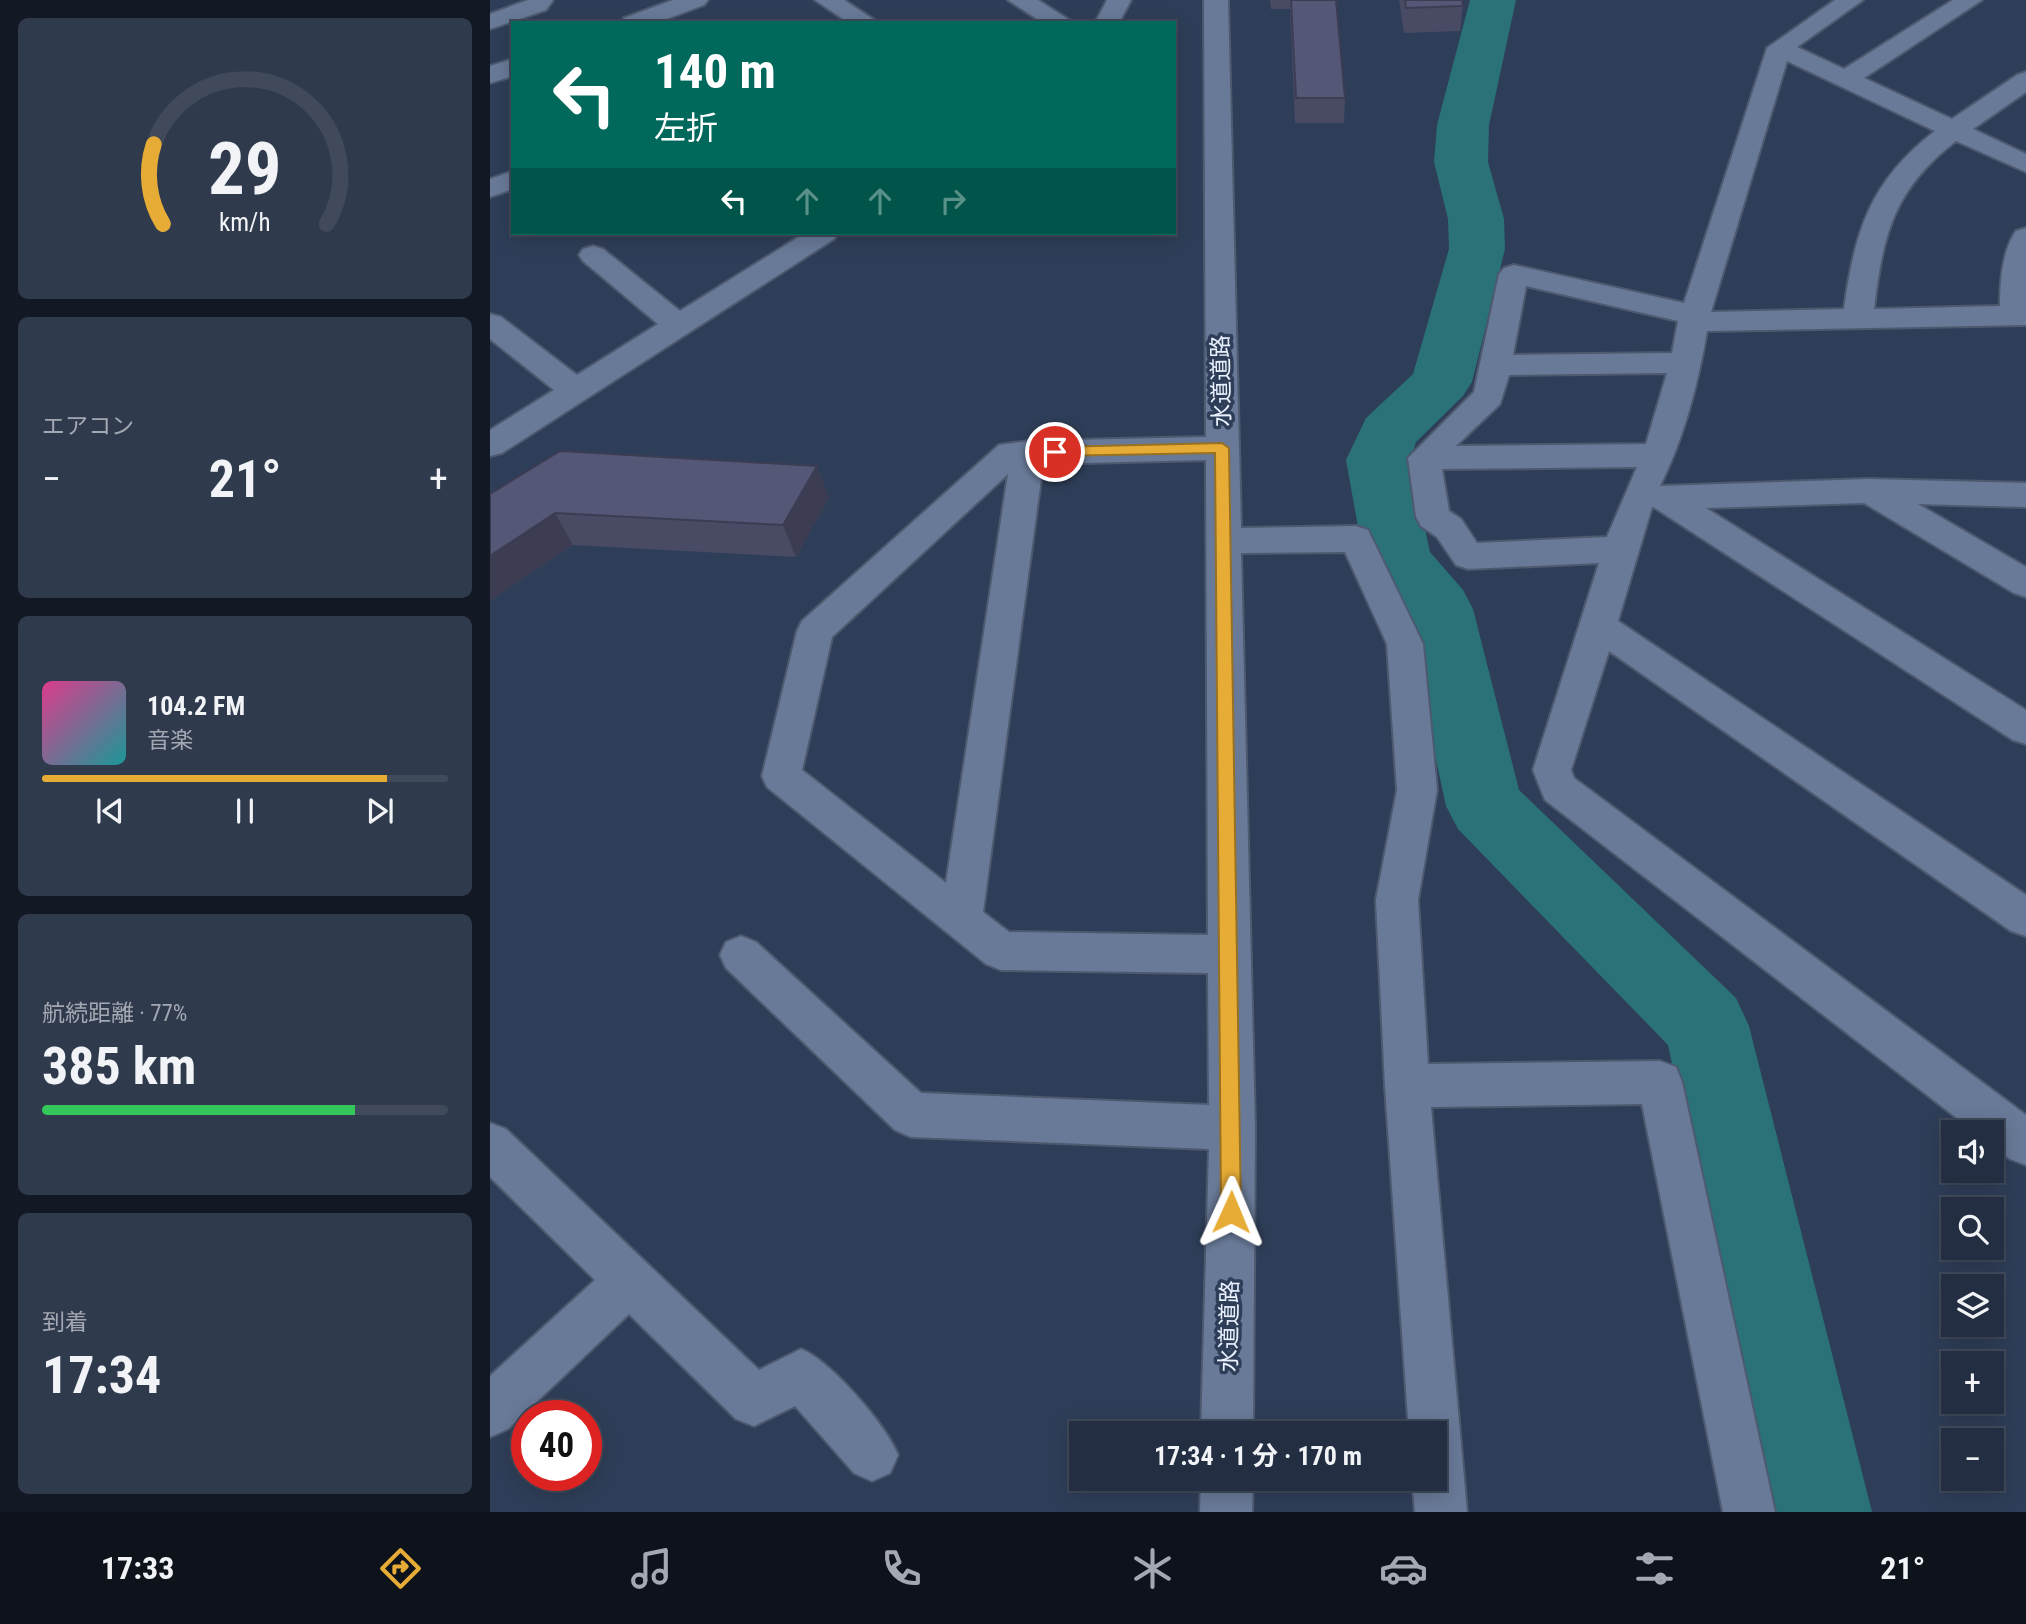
<!DOCTYPE html>
<html lang="ja">
<meta charset="utf-8">
<style>
:root{--surface:#232e42;--page:#2f3a4d;--text:#f1f3f6;--muted:#a3a8b2;--line:#404a5b;--accent:#e6ac36}
body{margin:0;font-family:"Roboto Condensed","Noto Sans JP",sans-serif;background:var(--page);color:var(--text);height:100vh;display:flex;flex-direction:column;font-size:26px;white-space:nowrap}
*{box-sizing:border-box;margin:0}
p{font-size:23px;color:var(--muted)}
.icon{flex:none;width:38px;height:38px;fill:none;stroke:currentColor;stroke-width:2;stroke-linecap:round;stroke-linejoin:round}
.map{position:relative;flex:1;overflow:hidden}
.drawer{display:flex;flex-direction:column;gap:18px;padding:18px;background:#131924;width:490px}
.drawer>*{flex:none}
.guide{position:absolute;left:21px;top:21px;width:665px;height:214px;border-radius:0px;box-shadow:0 4px 18px #0003,0 0 0 2px var(--line);background:#00695c;color:#fff;overflow:hidden}
.fabs{position:absolute;left:1451px;top:1120px;display:grid;gap:14px}
.fabs a{display:grid;place-items:center;width:63px;height:63px;border-radius:0px;background:var(--surface);box-shadow:0 4px 18px #0003,0 0 0 2px var(--line);font-size:35px}
.speed{position:absolute;left:21px;top:1400px;display:flex;gap:14px;font-size:35px;font-weight:700;text-align:center}
.speed>*{display:grid;place-content:center;width:91px;height:91px;border-radius:50%;background:var(--surface);box-shadow:0 4px 18px #0003,0 0 0 2px var(--line);line-height:1}
.speed .limit{border:10px solid #d22;background:#fff;color:#111}
.pin{position:absolute;display:grid;place-items:center;width:60px;height:60px;color:#fff;margin:-30px;border:4px solid #fff;border-radius:50%;box-shadow:0 2px 7px #0007}
.me{position:absolute;width:77px;margin:-38px;rotate:1deg;stroke-linejoin:round;filter:drop-shadow(0 0 5px #0008)}
.turn{display:flex;align-items:center;gap:24px;height:147px;padding:0 28px;font-size:32px}
.turn .icon{width:91px;height:91px;stroke-width:2.5}
.turn b{display:block;font-size:49px;line-height:60px}
.lanes{display:flex;align-items:center;height:66px;padding:0 28px;background:#0003;justify-content:center;gap:35px;direction:ltr}
.lanes .off{opacity:.35}
.big{font-size:52px;font-weight:700;line-height:1.1}
.drawer .tile{flex:1;display:flex;flex-direction:column;justify-content:center;gap:10px;min-width:0;padding:0 24px;border-radius:10px;background:var(--page)}
.drawer .dial{align-items:center;gap:0}
.dial svg{height:182px;overflow:visible;fill:none;stroke:var(--line);stroke-width:7;stroke-linecap:round;text-anchor:middle}
.dial text{fill:var(--text);stroke:none}
.song{display:flex;align-items:center;gap:21px}
.cover{width:84px;height:84px;border-radius:10px;background:linear-gradient(135deg,hsl(330 70% 55%),hsl(180 70% 35%))}
.played{height:7px;border-radius:4px;background:linear-gradient(90deg,var(--accent) 85%,var(--line) 85%)}
.keys{display:flex;justify-content:space-around;direction:ltr}
.heat{display:flex;justify-content:space-between;align-items:center;font-size:38px;direction:ltr}
.charge{height:10px;border-radius:5px;background:linear-gradient(90deg,#34c759 77%,var(--line) 0)}
.trip{position:absolute;left:579px;top:1421px;width:378px;height:70px;border-radius:0px;background:var(--surface);box-shadow:0 4px 18px #0003,0 0 0 2px var(--line);font-weight:700;line-height:70px;text-align:center}
.menu{display:flex;height:112px;justify-content:space-around;align-items:center;background:#0e121a;color:var(--muted)}
.menu .icon{width:49px;height:49px}
.menu .on{color:var(--accent)}
.menu b{font-size:32px;color:var(--text)}
main{display:flex;flex:1;min-height:0}
.map>svg:first-child{display:block}
.lines{fill:none;stroke-linecap:round;stroke-linejoin:round}
.river{fill:#2a7277;fill-rule:evenodd}
.minor-casing{stroke:#4d596f;stroke-width:4}
.minor{fill:#697a98;fill-rule:evenodd}
.wall{fill:#494b65}
.shaded-wall{fill:#3c3d53}
.building{fill:#555776;stroke:#3c3d53;stroke-width:2}
.route{fill:#e6ac36;stroke:#967023;stroke-width:2}
.labels{text-anchor:middle;stroke-width:7;stroke-linejoin:round;paint-order:stroke}
.street-label{font-size:23px;fill:#e9f1ff;stroke:#2f3e58}
</style>
<main>
<section class="drawer">
<div class="tile dial"><svg viewBox="0 0 100 80">
<path d="M14 69A42 42 0 1 1 86 69"/>
<path d="M14 69A42 42 0 0 1 10 34" stroke="#e6ac36"/>
<text x="50" y="56" font-size="32" font-weight="700">29</text>
<text x="50" y="72" font-size="11">km/h</text>
</svg></div>
<div class="tile"><p>エアコン</p>
<div class="heat"><a>−</a><b class="big">21°</b><a>+</a></div>
</div>
<div class="tile">
<div class="song"><i class="cover"></i><div><b>104.2 FM</b><p>音楽</p></div></div>
<div class="played"></div>
<div class="keys"><svg class="icon" aria-label="previous" viewBox="0 0 24 24"><path d="M18 5L8 12l10 7zM5 5v14"/></svg><svg class="icon" aria-label="pause" viewBox="0 0 24 24"><path d="M8 5v14M16 5v14"/></svg><svg class="icon" aria-label="next" viewBox="0 0 24 24"><path d="M6 5l10 7-10 7zM19 5v14"/></svg></div>
</div>
<div class="tile"><p>航続距離 · 77%</p><b class="big">385 km</b><div class="charge"></div></div>
<div class="tile"><p>到着</p><b class="big">17:34</b></div>
</section>
<div class="map">
<svg width="1536" height="1512" viewBox="0 0 1536 1512">
<rect width="100%" height="100%" fill="#2f3e58"/>
<g class="lines">
<!-- river -->
<path class="river" d="M980 0H1026L999 125 998 162 1014 219 1015 249 982 382 973 396 926 442 920 460 940 552 973 590 983 609 1029 790 1246 998 1259 1026 1382 1512H1278L1178 1045 968 829 956 806 915 617 874 560 856 460 876 418 923 374 959 249 958 219 944 162 947 125Z"/>
<defs>
<path id="minor" d="M38 0H63L56 10 0 29V14Z
M183 0H218L214 5 166 23H131L134 18Z
M325 0H354L389 23H359Z
M518 0H548L584 23H553Z
M617 0H641L629 23H605Z
M714 0H738L751 528 866 526 878 530 933 644 947 790 928 900 938 1064 1170 1061 1186 1067 1192 1082 1285 1512H1233L1152 1104 941 1107 977 1512H925L922 1479H945V1433H919L895 1086 886 900 907 790 897 644 855 552 751 553 765 1128 763 1433H711L719 1149 421 1137 405 1130 236 968 230 955 236 942 251 936 266 942 431 1093 719 1105 718 973 511 970 496 964 277 787 272 776 307 631 312 621 509 445 538 441 716 437ZM716 460 718 935 519 932 493 912 553 464ZM518 474 456 883 312 770 342 637Z
M1345 0H1373L1307 47 1354 69 1463 0H1492L1374 78 1462 119 1527 75 1536 72V92L1483 129 1536 154V172L1466 141C1404 189 1393 233 1384 309L1510 306C1510 282 1512 251 1526 231L1536 228V325L1217 331C1208 384 1194 438 1170 486L1379 479 1536 483V507L1428 504 1536 567V597L1524 593 1374 503 1216 508 1536 710V744L1523 740 1165 508 1162 507 1128 621 1536 895V936L1521 931 1119 651 1081 770 1084 778 1536 1115V1165L1520 1159 1502 1145V1132H1485L1055 800 1043 770 1109 563 978 569 966 565 947 537 931 526 926 517 918 458 984 392 1009 274 1014 268 1024 265 1194 303 1277 48ZM1297 61 1445 131C1380 181 1365 231 1354 309L1221 312ZM1036 286 1188 321 1182 353 1023 355ZM1177 373 1156 444 966 446 1010 404 1019 375ZM1147 467 1117 537 987 543 971 519 959 511 952 469Z
M23 59V76L0 83V66Z
M23 171V189L0 197V179Z
M315 233H348L344 239 12 453 0 456V430L64 390 0 339V314L11 317 87 375 168 324 93 261 89 255 93 249 103 246 113 249 190 311Z
M0 1123 16 1129 269 1370 311 1349C341 1361 396 1425 408 1455L400 1473 382 1481 364 1473 305 1406 264 1426 246 1419 139 1314 18 1429 0 1437V1376L105 1280 0 1177Z
M711 1479H763L762 1512H710Z"/>
</defs>
<!-- minor casing -->
<use href="#minor" class="minor-casing"/>
<!-- minor -->
<use href="#minor" class="minor"/>
</g>
<!-- wall -->
<path class="wall" d="M780 0H846L855 98 854 123H805L800 9H781Z
M909 0H972L973 6 970 31 914 33Z
M327 466 339 498 306 557 83 545 0 601V494Z"/>
<!-- shaded-wall -->
<path class="shaded-wall" d="M327 466 339 498 306 557 293 525Z
M65 513 83 545 0 601V556Z"/>
<!-- building -->
<path class="building" d="M801 0H846L855 98H806Z
M915 0H972L973 6 916 8Z
M70 451 327 466 293 525 65 513 0 556V494Z"/>
<!-- route -->
<path class="route" d="M732 443 739 448 751 1212 748 1218 741 1221 734 1218 731 1212 725 453 565 456 559 452 565 447Z"/>
<g class="labels">
<!-- street labels -->
<g class="street-label">
<text transform="translate(731 381) rotate(-91)" y="8">水道道路</text>
<text transform="translate(739 1326) rotate(-89)" y="8">水道道路</text>
</g>
</g>
</svg>
<div class="fabs">
<a><svg class="icon" aria-label="sound" viewBox="0 0 24 24"><path d="M4 9h4l5-4v14l-5-4H4zM17 9q2 3 0 6"/></svg></a>
<a><svg class="icon" aria-label="search" viewBox="0 0 24 24"><circle cx="10" cy="10" r="6"/><path d="M15 15l6 6"/></svg></a>
<a><svg class="icon" aria-label="layers" viewBox="0 0 24 24"><path d="M12 4l9 5-9 5-9-5zM3 14l9 5 9-5"/></svg></a>
<a>+</a>
<a>−</a>
</div>
<div class="speed"><div class="limit">40</div></div>
<div class="pin" style="left:565px;top:452px;background:#d93025"><svg class="icon" aria-label="arrive" viewBox="0 0 24 24"><path d="M6 21V4h12l-3 4 3 4H6"/></svg></div>
<svg class="me" style="left:741px;top:1212px" viewBox="-20 -20 40 40"><path d="M0-17L14 15 0 8-14 15z" fill="#e6ac36" stroke="#fff" stroke-width="4"/></svg>
<div class="trip">17:34 · 1 分 · 170 m</div>
<div class="guide">
<div class="turn"><svg class="icon" aria-label="left" viewBox="0 0 24 24"><path d="M17 20v-9H6M10 6l-5 5 5 5"/></svg><div><b>140 m</b>左折</div></div>
<div class="lanes"><svg class="icon" aria-label="left" viewBox="0 0 24 24"><path d="M17 20v-9H6M10 6l-5 5 5 5"/></svg><svg class="icon off" aria-label="ahead" viewBox="0 0 24 24"><path d="M12 20V5M6 11l6-6 6 6"/></svg><svg class="icon off" aria-label="ahead" viewBox="0 0 24 24"><path d="M12 20V5M6 11l6-6 6 6"/></svg><svg class="icon off" aria-label="right" viewBox="0 0 24 24"><path d="M7 20v-9h11M14 6l5 5-5 5"/></svg></div>
</div>
</div>
</main>
<nav class="menu">
<b>17:33</b>
<svg class="icon on" aria-label="directions" viewBox="0 0 24 24"><path d="M12 3l9 9-9 9-9-9zM9 14v-3h6M13 9l2 2-2 2"/></svg>
<svg class="icon" aria-label="music" viewBox="0 0 24 24"><path d="M9 18V5l10-2v13"/><circle cx="6" cy="18" r="3"/><circle cx="16" cy="16" r="3"/></svg>
<svg class="icon" aria-label="phone" viewBox="0 0 24 24"><path d="M5 4h4l2 5-3 2q2 4 5 5l2-3 5 2v4C11 20 4 13 5 4z"/></svg>
<svg class="icon" aria-label="climate" viewBox="0 0 24 24"><path d="M12 3v18M4 7l16 10M4 17L20 7"/></svg>
<svg class="icon" aria-label="car" viewBox="0 0 24 24"><path d="M5 17H2v-5l4-1 3-4h7l3 4 3 1v5h-3M9 17h6M6 11h13"/><circle cx="7" cy="17" r="2"/><circle cx="17" cy="17" r="2"/></svg>
<svg class="icon" aria-label="filters" viewBox="0 0 24 24"><path d="M4 7h16M4 17h16"/><circle cx="9" cy="7" r="2"/><circle cx="15" cy="17" r="2"/></svg>
<b>21°</b>
</nav>
